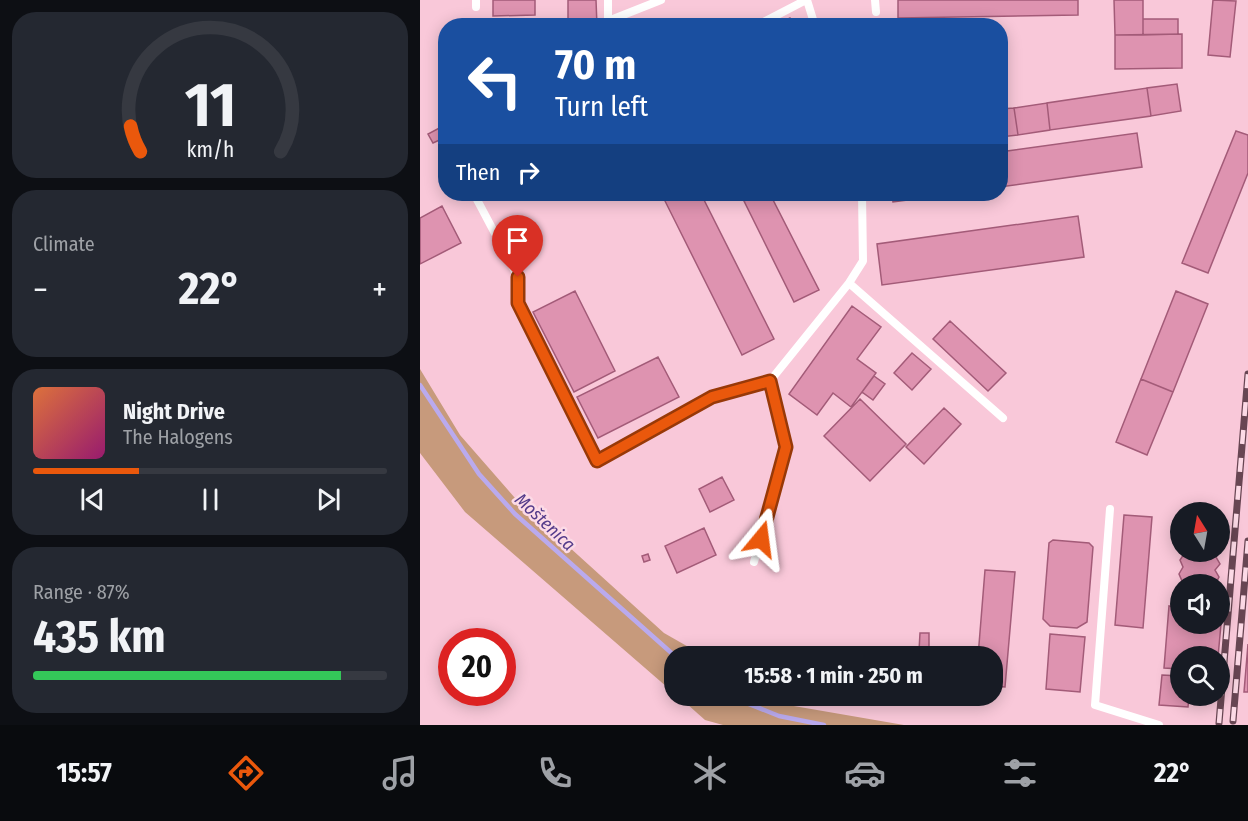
<!DOCTYPE html>
<meta charset="utf-8">
<style>
:root{--surface:#171b24;--page:#242831;--text:#f1f3f6;--muted:#9ea1a6;--line:#363941;--accent:#ea580c}
body{margin:0;font-family:"Fira Sans Condensed",sans-serif;background:var(--page);color:var(--text);height:100vh;display:flex;flex-direction:column;font-size:22px;white-space:nowrap}
*{box-sizing:border-box;margin:0}
p{font-size:20px;color:var(--muted)}
.icon{flex:none;width:33px;height:33px;fill:none;stroke:currentColor;stroke-width:2;stroke-linecap:round;stroke-linejoin:round}
.map{position:relative;flex:1;overflow:hidden}
.panel{display:flex;flex-direction:column;gap:12px;padding:12px;background:#0d0f14;width:420px}
.panel>*{flex:none}
.top-card{position:absolute;left:18px;top:18px;width:570px;height:183px;border-radius:24px;box-shadow:0 3px 15px #0003;background:#1a4fa0;color:#fff;overflow:hidden}
.needle{width:39px;rotate:349deg}
.controls{position:absolute;left:750px;top:502px;display:grid;gap:12px}
.controls a{display:grid;place-items:center;width:60px;height:60px;border-radius:50%;background:var(--surface);box-shadow:0 3px 15px #0003;font-size:30px}
.speed{position:absolute;left:18px;top:628px;display:flex;gap:12px;font-size:30px;font-weight:700;text-align:center}
.speed>*{display:grid;place-content:center;width:78px;height:78px;border-radius:50%;background:var(--surface);box-shadow:0 3px 15px #0003;line-height:1}
.speed .limit{border:9px solid #d22;background:#fff;color:#111}
.pin{position:absolute;display:grid;place-items:center;width:51px;height:51px;color:#fff;margin:-62px -26px;border-radius:50% 50% 50% 0;rotate:-45deg;box-shadow:0 0 6px #0007}
.pin .icon{rotate:45deg}
.me{position:absolute;width:66px;margin:-33px;rotate:16deg;stroke-linejoin:round;filter:drop-shadow(0 0 4px #0008)}
.turn{display:flex;align-items:center;gap:21px;height:126px;padding:0 18px;font-size:27px}
.turn .icon{width:78px;height:78px;stroke-width:2.5}
.turn b{display:block;font-size:42px;line-height:51px}
.then{display:flex;align-items:center;height:57px;padding:0 18px;background:#0003;gap:12px;font-size:22px}
.big{font-size:45px;font-weight:700;line-height:1.1}
.panel .card{flex:1;display:flex;flex-direction:column;justify-content:center;gap:9px;min-width:0;padding:0 21px;border-radius:24px;background:var(--page)}
.panel .dial{align-items:center;gap:0}
.dial svg{height:156px;overflow:visible;fill:none;stroke:var(--line);stroke-width:7;stroke-linecap:round;text-anchor:middle}
.dial text{fill:var(--text);stroke:none}
.song{display:flex;align-items:center;gap:18px}
.cover{width:72px;height:72px;border-radius:9px;background:linear-gradient(135deg,hsl(20 70% 55%),hsl(320 70% 35%))}
.played{height:6px;border-radius:3px;background:linear-gradient(90deg,var(--accent) 30%,var(--line) 30%)}
.keys{display:flex;justify-content:space-around;direction:ltr}
.heat{display:flex;justify-content:space-between;align-items:center;font-size:33px;direction:ltr}
.charge{height:9px;border-radius:4px;background:linear-gradient(90deg,#34c759 87%,var(--line) 0)}
.trip{position:absolute;left:244px;top:646px;width:339px;height:60px;border-radius:24px;background:var(--surface);box-shadow:0 3px 15px #0003;font-weight:700;line-height:60px;text-align:center}
.tab-bar{display:flex;height:96px;justify-content:space-around;align-items:center;background:#090b0e;color:var(--muted)}
.tab-bar .icon{width:42px;height:42px}
.tab-bar .selected{color:var(--accent)}
.tab-bar b{font-size:27px;color:var(--text)}
main{display:flex;flex:1;min-height:0}
.map>svg:first-child{display:block}
.green{fill:#c79a7c}
.lines{fill:none;stroke-linecap:round;stroke-linejoin:round}
.stream{stroke:#baaaee;stroke-width:4.5}
.building{fill:#de93b0;stroke:#a35b78;stroke-width:1.5}
.service{stroke:#fff;stroke-width:8}
.rail-casing{stroke:#684653;stroke-width:7}
.rail{stroke:#fcdae6;stroke-width:4.5;stroke-dasharray:14;stroke-linecap:butt}
.route-casing{stroke:#983908;stroke-width:15}
.route{stroke:#ea580c;stroke-width:10}
.labels{text-anchor:middle;stroke-width:5;stroke-linejoin:round;paint-order:stroke}
.water-label{font-size:18px;font-style:italic;fill:#543b8a;stroke:#fcdae6}
</style>
<main>
<section class="panel">
<div class="card dial"><svg viewBox="0 0 100 80">
<path d="M14 69A42 42 0 1 1 86 69"/>
<path d="M14 69A42 42 0 0 1 9 56" stroke="#ea580c"/>
<text x="50" y="56" font-size="32" font-weight="700">11</text>
<text x="50" y="72" font-size="11">km/h</text>
</svg></div>
<div class="card"><p>Climate</p>
<div class="heat"><a>−</a><b class="big">22°</b><a>+</a></div>
</div>
<div class="card">
<div class="song"><i class="cover"></i><div><b>Night Drive</b><p>The Halogens</p></div></div>
<div class="played"></div>
<div class="keys"><svg class="icon" aria-label="previous" viewBox="0 0 24 24"><path d="M18 5L8 12l10 7zM5 5v14"/></svg><svg class="icon" aria-label="pause" viewBox="0 0 24 24"><path d="M8 5v14M16 5v14"/></svg><svg class="icon" aria-label="next" viewBox="0 0 24 24"><path d="M6 5l10 7-10 7zM19 5v14"/></svg></div>
</div>
<div class="card"><p>Range · 87%</p><b class="big">435 km</b><div class="charge"></div></div>
</section>
<div class="map">
<svg width="828" height="725" viewBox="0 0 828 725">
<rect width="100%" height="100%" fill="#f9c8d9"/>
<!-- green -->
<path class="green" d="M0 369 40 435 95 498 244 633 286 657H255V694L45 512 0 453Z
M258 696H353L368 705 484 725H303L285 720Z"/>
<g class="lines">
<!-- stream -->
<path class="stream" d="M0 385 59 474 95 514 256 657
M309 696 359 716 404 725"/>
</g>
<!-- building -->
<path class="building" d="M73 0H115V15L73 16Z
M148 0H176L177 26H148Z
M478 0H658V15L478 18Z
M694 0H723V35H695Z
M793 0 816 1 810 57 788 55Z
M370 18 374 26H361L359 23Z
M723 19H758V34L723 35Z
M443 20 534 21V26H443Z
M762 34V68L695 69V35Z
M757 84 761 111 731 116 727 88Z
M727 88 731 116 630 130 627 103Z
M627 103 630 130 598 135 594 108Z
M594 108 598 135 580 137V109Z
M25 125 26 137 13 143 8 134Z
M816 131 828 135V173L788 273 762 263Z
M717 133 722 167 580 187V152Z
M250 194H281L354 339 322 355 243 197Z
M338 194H350L399 290 374 302 324 201Z
M472 194H534L473 202Z
M22 206 41 243 0 264V218Z
M658 216 664 257 462 285 457 244Z
M155 291 195 371 154 392 113 312Z
M756 291 788 304 753 392 721 379Z
M432 306 461 327 437 359 456 373 431 407 413 393 397 415 369 394Z
M530 321 586 373 568 391 513 339Z
M492 353 511 369 492 390 474 373Z
M238 357 259 397 178 438 157 397Z
M454 376 465 384 453 400 442 392Z
M721 379 753 392 727 455 696 442Z
M440 399 486 444 450 481 404 436Z
M524 408 541 424 504 464 486 447Z
M302 477 314 500 290 512 279 489Z
M704 515 732 517 723 628 695 625Z
M284 528 296 555 257 573 245 546Z
M633 540 669 543 673 547 667 622 657 628 630 626 623 619 629 543Z
M763 552H799L796 557 800 564 795 570 799 577 795 585H760V594L758 587 762 581 759 574 763 567 760 560 764 554Z
M228 554 230 560 224 562 222 556Z
M565 570 595 572 585 687 573 686V657H558Z
M800 590 804 591 798 657H760V669L744 668 749 606 760 608 756 601 760 594V624H800Z
M500 633H509V651H499Z
M630 634 665 637 660 692 626 689Z
M828 644V692H824Z
M742 675 760 676V696H769L768 707 739 705Z"/>
<g class="lines">
<!-- service -->
<path class="service" d="M56 0V7
M188 0V21L241 0
M387 0 395 26
M455 0 456 12
M336 26 386 0
M54 194 98 277V303L177 461 292 397 350 381
M429 283 583 418
M690 509 675 705 739 725
M334 562 366 447 350 381 429 283 443 261 442 194"/>
<defs>
<path id="rail" d="M813 721 828 541
M799 723 828 374"/>
</defs>
<!-- rail casing -->
<use href="#rail" class="rail-casing"/>
<!-- rail -->
<use href="#rail" class="rail"/>
</g>
<g class="lines">
<defs>
<path id="route" d="M98 277V303L177 461 292 397 350 381 366 447 341 539"/>
</defs>
<!-- route casing -->
<use href="#route" class="route-casing"/>
<!-- route -->
<use href="#route" class="route"/>
</g>
<g class="labels">
<!-- water labels -->
<g class="water-label">
<text transform="translate(125 522) rotate(43)" y="6">Moštenica</text>
</g>
</g>
</svg>
<div class="controls">
<a><svg class="needle" viewBox="-14 -14 28 28"><path d="M0-13l5 13h-10z" fill="#e53935"/><path d="M0 13l5-13h-10z" fill="#9ea1a6"/></svg></a>
<a><svg class="icon" aria-label="sound" viewBox="0 0 24 24"><path d="M4 9h4l5-4v14l-5-4H4zM17 9q2 3 0 6"/></svg></a>
<a><svg class="icon" aria-label="search" viewBox="0 0 24 24"><circle cx="10" cy="10" r="6"/><path d="M15 15l6 6"/></svg></a>
</div>
<div class="speed"><div class="limit">20</div></div>
<div class="pin" style="left:98px;top:277px;background:#d93025"><svg class="icon" aria-label="arrive" viewBox="0 0 24 24"><path d="M6 21V4h12l-3 4 3 4H6"/></svg></div>
<svg class="me" style="left:341px;top:539px" viewBox="-20 -20 40 40"><path d="M0-17L14 15 0 8-14 15z" fill="#ea580c" stroke="#fff" stroke-width="4"/></svg>
<div class="trip">15:58 · 1 min · 250 m</div>
<div class="top-card">
<div class="turn"><svg class="icon" aria-label="left" viewBox="0 0 24 24"><path d="M17 20v-9H6M10 6l-5 5 5 5"/></svg><div><b>70 m</b>Turn left</div></div>
<div class="then">Then<svg class="icon" aria-label="right" viewBox="0 0 24 24"><path d="M7 20v-9h11M14 6l5 5-5 5"/></svg></div>
</div>
</div>
</main>
<nav class="tab-bar">
<b>15:57</b>
<svg class="icon selected" aria-label="directions" viewBox="0 0 24 24"><path d="M12 3l9 9-9 9-9-9zM9 14v-3h6M13 9l2 2-2 2"/></svg>
<svg class="icon" aria-label="music" viewBox="0 0 24 24"><path d="M9 18V5l10-2v13"/><circle cx="6" cy="18" r="3"/><circle cx="16" cy="16" r="3"/></svg>
<svg class="icon" aria-label="phone" viewBox="0 0 24 24"><path d="M5 4h4l2 5-3 2q2 4 5 5l2-3 5 2v4C11 20 4 13 5 4z"/></svg>
<svg class="icon" aria-label="climate" viewBox="0 0 24 24"><path d="M12 3v18M4 7l16 10M4 17L20 7"/></svg>
<svg class="icon" aria-label="car" viewBox="0 0 24 24"><path d="M5 17H2v-5l4-1 3-4h7l3 4 3 1v5h-3M9 17h6M6 11h13"/><circle cx="7" cy="17" r="2"/><circle cx="17" cy="17" r="2"/></svg>
<svg class="icon" aria-label="filters" viewBox="0 0 24 24"><path d="M4 7h16M4 17h16"/><circle cx="9" cy="7" r="2"/><circle cx="15" cy="17" r="2"/></svg>
<b>22°</b>
</nav>
